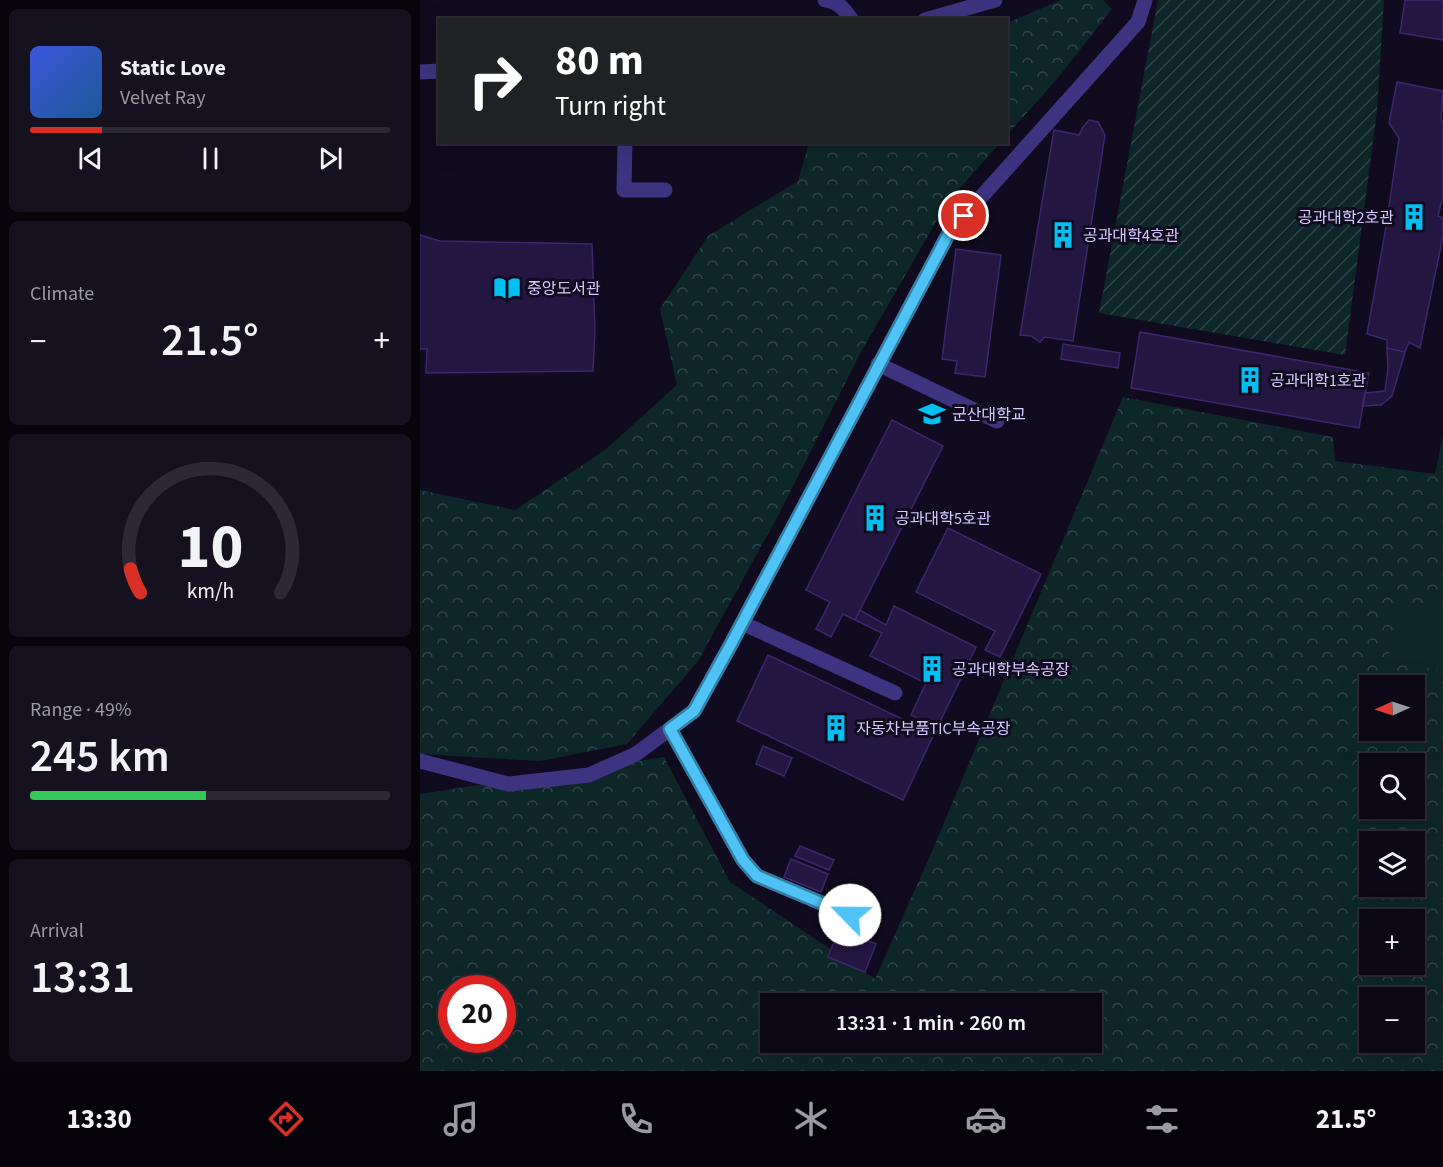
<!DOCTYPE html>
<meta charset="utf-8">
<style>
:root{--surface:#0c0816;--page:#15111f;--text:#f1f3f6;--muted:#9a9aa1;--line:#2c2935;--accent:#d93025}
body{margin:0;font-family:"Source Sans 3","Noto Sans KR",sans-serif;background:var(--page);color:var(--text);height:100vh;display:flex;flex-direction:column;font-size:22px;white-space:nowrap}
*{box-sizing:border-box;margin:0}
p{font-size:20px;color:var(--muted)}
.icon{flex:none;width:33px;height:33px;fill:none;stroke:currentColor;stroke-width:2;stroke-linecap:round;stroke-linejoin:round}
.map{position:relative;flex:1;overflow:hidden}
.side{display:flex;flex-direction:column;gap:9px;padding:9px;background:#07040c;width:420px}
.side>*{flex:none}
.guide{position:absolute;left:18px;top:18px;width:570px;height:126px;border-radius:0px;box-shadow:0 6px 24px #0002,0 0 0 2px var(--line);background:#202124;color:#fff;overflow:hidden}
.needle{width:39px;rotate:267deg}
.buttons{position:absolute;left:939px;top:675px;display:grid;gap:12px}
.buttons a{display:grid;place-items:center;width:66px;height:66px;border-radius:0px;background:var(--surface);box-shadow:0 6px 24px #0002,0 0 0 2px var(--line);font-size:30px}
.speed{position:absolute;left:18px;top:975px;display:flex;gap:12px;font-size:30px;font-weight:700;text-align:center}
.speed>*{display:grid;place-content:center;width:78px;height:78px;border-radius:50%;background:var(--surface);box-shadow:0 6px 24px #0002,0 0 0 2px var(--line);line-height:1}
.speed .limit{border:9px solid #d22;background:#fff;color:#111}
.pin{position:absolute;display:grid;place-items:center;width:51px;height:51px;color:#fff;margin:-26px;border:3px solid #fff;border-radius:50%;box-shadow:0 2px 6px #0007}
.me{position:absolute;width:66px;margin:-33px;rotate:293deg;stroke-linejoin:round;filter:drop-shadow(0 0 4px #0008)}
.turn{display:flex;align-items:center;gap:21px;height:126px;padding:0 18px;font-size:27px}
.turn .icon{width:78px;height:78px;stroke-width:2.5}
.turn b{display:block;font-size:42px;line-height:51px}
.big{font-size:45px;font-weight:600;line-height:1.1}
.side .card{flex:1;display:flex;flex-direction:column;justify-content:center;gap:9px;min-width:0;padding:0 21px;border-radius:9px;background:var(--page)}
.side .dial{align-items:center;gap:0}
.dial svg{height:156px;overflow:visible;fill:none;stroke:var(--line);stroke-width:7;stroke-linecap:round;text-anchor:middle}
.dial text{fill:var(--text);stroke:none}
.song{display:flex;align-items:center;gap:18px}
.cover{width:72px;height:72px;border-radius:9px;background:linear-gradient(135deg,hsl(230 70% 55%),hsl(210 70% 35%))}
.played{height:6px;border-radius:3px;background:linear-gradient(90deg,var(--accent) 20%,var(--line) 20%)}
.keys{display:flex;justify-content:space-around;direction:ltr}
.heat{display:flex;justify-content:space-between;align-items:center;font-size:33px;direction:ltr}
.charge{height:9px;border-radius:4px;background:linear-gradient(90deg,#34c759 49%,var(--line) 0)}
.trip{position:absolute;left:340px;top:993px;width:342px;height:60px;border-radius:0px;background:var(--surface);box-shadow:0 6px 24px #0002,0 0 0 2px var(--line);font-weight:600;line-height:60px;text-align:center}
.menu{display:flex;height:96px;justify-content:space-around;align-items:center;background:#050309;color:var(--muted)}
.menu .icon{width:42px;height:42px}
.menu .selected{color:var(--accent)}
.menu b{font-size:27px;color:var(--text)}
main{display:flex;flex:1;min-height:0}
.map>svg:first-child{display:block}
.forest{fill:url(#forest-crowns);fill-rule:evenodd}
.garden{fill:url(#garden-furrows)}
.pitch{fill:#0d2729}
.building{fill:#231640;stroke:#3c266e;stroke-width:1.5}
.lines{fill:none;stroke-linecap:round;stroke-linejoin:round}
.minor{stroke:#3e3380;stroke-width:15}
.route-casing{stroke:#337fa1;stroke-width:15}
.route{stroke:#4fc3f7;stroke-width:10}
.labels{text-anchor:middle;stroke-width:6;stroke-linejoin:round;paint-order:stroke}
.poi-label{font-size:16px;fill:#d4c8ff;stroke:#100b1e;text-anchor:start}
</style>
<main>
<section class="side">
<div class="card">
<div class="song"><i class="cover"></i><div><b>Static Love</b><p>Velvet Ray</p></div></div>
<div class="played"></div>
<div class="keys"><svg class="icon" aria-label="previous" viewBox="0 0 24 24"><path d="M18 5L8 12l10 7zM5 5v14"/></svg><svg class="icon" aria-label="pause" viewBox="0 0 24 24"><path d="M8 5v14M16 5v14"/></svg><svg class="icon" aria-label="next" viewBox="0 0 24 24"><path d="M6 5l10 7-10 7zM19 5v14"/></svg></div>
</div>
<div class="card"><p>Climate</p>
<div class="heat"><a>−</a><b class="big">21.5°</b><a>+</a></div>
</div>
<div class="card dial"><svg viewBox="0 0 100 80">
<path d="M14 69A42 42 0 1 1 86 69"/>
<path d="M14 69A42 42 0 0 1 9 57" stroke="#d93025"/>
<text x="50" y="56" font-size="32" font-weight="700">10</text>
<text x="50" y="72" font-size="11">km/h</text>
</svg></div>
<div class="card"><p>Range · 49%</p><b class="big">245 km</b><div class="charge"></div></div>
<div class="card"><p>Arrival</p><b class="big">13:31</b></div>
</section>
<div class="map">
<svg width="1023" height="1071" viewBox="0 0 1023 1071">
<defs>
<pattern id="forest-crowns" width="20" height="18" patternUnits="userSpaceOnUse" patternTransform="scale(1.5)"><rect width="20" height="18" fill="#0d2729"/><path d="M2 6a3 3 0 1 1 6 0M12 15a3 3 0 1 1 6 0" fill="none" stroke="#2f4549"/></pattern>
<pattern id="garden-furrows" width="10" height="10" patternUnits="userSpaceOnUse" patternTransform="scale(1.5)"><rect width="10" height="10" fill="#0d2729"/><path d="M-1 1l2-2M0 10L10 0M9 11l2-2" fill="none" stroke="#2f4549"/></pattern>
</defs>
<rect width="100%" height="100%" fill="#100b1e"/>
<!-- forest -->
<path class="forest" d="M641 0H683L692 9 637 79 587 135V23Z
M389 143H580L528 201 441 352 360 512 278 661 207 744 120 761 0 754V490L95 510 185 450 257 385 240 309 288 236 378 181Z
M703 397 913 437 915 461 1015 474 1023 436V1071H0V794L244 757 310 882 455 979 510 856ZM950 686H994V730H950ZM950 764H994V808H950ZM950 842H994V886H950ZM950 920H994V964H950ZM32 988H82V1040H32ZM950 998H994V1042H950ZM351 1004H672V1042H351Z"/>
<!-- garden -->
<path class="garden" d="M738 0H964L957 111 925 355 679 313Z"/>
<!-- pitch -->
<path class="pitch" d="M979 604 1023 613V671L968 660Z"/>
<!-- building -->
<path class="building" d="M985 0H1023V40L980 33Z
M977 82 1023 91 1021 121H1023V195L1018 216 1023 218V236L1000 348 989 342 985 352 967 348V340L947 334 966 227 979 138 969 123Z
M669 120 678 122 685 135 653 341 625 337 620 342 611 336 600 335 634 130 659 135 663 127Z
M0 235 20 241 172 244 175 331 173 371 6 373 7 349H0Z
M536 249 581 255 565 377 535 373 537 361 522 359Z
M720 332 949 373 939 428 711 388Z
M643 344 700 353 698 368 641 359Z
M967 348 985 352 972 396 961 405 942 406 945 393 965 391 968 368Z
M472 420 523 446 435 620 423 614 411 637 396 629 410 602 386 590Z
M528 528 621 574 580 657 565 650 575 631 496 592Z
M474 606 556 647 517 728 491 715 506 683 450 656 462 633 435 620 440 610 466 625Z
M348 655 514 734 483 800 317 721Z
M343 746 372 758 364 776 336 764Z
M380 846 414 860 409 870 375 856Z
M371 859 408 874 401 892 364 877Z
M419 929 456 944 445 972 408 957Z"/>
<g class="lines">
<!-- minor -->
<path class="minor" d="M405 0C418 1 425 10 432 20
M505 20 575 0
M0 72 20 71
M205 142 204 190H245
M458 364 577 421
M322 623 475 693
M250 729 323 860 337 876 430 915
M0 761 88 784 169 775 216 754 274 711 310 646 529 233 718 22 725 0"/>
</g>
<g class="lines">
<defs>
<path id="route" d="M430 915 337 876 323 860 250 729 274 711 310 646 529 233 544 216"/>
</defs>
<!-- route casing -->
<use href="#route" class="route-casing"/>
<!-- route -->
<use href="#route" class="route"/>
</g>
<!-- icons -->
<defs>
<symbol id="building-bare" viewBox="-9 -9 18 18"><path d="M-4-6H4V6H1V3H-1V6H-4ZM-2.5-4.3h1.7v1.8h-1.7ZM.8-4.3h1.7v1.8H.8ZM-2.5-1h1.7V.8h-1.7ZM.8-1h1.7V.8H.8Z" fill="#00c0f3" stroke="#100b1e" stroke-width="2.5" paint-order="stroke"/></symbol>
<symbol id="library-bare" viewBox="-9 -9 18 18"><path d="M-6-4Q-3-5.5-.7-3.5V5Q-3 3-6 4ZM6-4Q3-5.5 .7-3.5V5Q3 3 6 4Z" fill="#00c0f3" stroke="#100b1e" stroke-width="2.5" paint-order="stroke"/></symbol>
<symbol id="university-bare" viewBox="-9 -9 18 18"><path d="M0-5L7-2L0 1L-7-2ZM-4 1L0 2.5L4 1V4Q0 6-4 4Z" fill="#00c0f3" stroke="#100b1e" stroke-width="2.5" paint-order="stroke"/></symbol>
</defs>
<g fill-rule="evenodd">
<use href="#building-bare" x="975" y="198" width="38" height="38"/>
<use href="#building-bare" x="624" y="216" width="38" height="38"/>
<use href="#library-bare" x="68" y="269" width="38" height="38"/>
<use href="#building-bare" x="811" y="361" width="38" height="38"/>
<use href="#university-bare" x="493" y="395" width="38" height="38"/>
<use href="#building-bare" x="436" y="499" width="38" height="38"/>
<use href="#building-bare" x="493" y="650" width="38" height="38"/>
<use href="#building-bare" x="397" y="709" width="38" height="38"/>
</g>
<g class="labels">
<!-- poi labels -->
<g class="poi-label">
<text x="974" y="223" text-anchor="end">공과대학2호관</text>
<text x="663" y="241">공과대학4호관</text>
<text x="107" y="294">중앙도서관</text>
<text x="850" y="386">공과대학1호관</text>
<text x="532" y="420">군산대학교</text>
<text x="475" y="524">공과대학5호관</text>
<text x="532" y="675">공과대학부속공장</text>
<text x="436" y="734">자동차부품TIC부속공장</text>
</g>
</g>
</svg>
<div class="buttons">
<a><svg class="needle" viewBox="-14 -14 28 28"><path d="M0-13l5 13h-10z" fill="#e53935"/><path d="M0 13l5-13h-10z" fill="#9a9aa1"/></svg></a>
<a><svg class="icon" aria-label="search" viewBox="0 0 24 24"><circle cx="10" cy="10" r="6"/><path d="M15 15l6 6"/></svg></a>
<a><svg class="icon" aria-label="layers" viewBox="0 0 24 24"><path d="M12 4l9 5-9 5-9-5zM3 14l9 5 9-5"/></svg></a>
<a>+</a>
<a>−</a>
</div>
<div class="speed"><div class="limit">20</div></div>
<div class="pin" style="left:544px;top:216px;background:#d93025"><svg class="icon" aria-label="arrive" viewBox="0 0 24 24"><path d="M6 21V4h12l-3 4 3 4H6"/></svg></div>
<svg class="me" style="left:430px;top:915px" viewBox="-20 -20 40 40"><circle r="19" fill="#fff"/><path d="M0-13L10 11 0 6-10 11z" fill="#4fc3f7"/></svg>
<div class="trip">13:31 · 1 min · 260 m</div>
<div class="guide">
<div class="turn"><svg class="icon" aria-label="right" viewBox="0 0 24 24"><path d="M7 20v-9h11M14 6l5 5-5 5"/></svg><div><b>80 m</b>Turn right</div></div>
</div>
</div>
</main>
<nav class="menu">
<b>13:30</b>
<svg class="icon selected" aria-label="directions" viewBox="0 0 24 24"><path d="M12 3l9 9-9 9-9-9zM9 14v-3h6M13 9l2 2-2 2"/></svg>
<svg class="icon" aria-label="music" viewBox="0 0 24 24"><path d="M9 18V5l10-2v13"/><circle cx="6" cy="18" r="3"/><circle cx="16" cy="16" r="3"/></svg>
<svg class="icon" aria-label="phone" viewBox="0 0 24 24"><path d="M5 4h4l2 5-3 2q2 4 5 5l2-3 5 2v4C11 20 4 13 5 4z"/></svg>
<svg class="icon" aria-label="climate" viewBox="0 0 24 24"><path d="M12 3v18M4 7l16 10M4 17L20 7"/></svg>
<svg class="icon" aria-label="car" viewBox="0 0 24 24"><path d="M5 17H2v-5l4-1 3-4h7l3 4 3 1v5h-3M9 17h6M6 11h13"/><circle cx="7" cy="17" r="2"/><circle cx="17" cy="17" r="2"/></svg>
<svg class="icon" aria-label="filters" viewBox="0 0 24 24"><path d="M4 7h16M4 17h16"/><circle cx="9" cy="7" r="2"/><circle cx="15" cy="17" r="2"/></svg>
<b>21.5°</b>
</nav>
